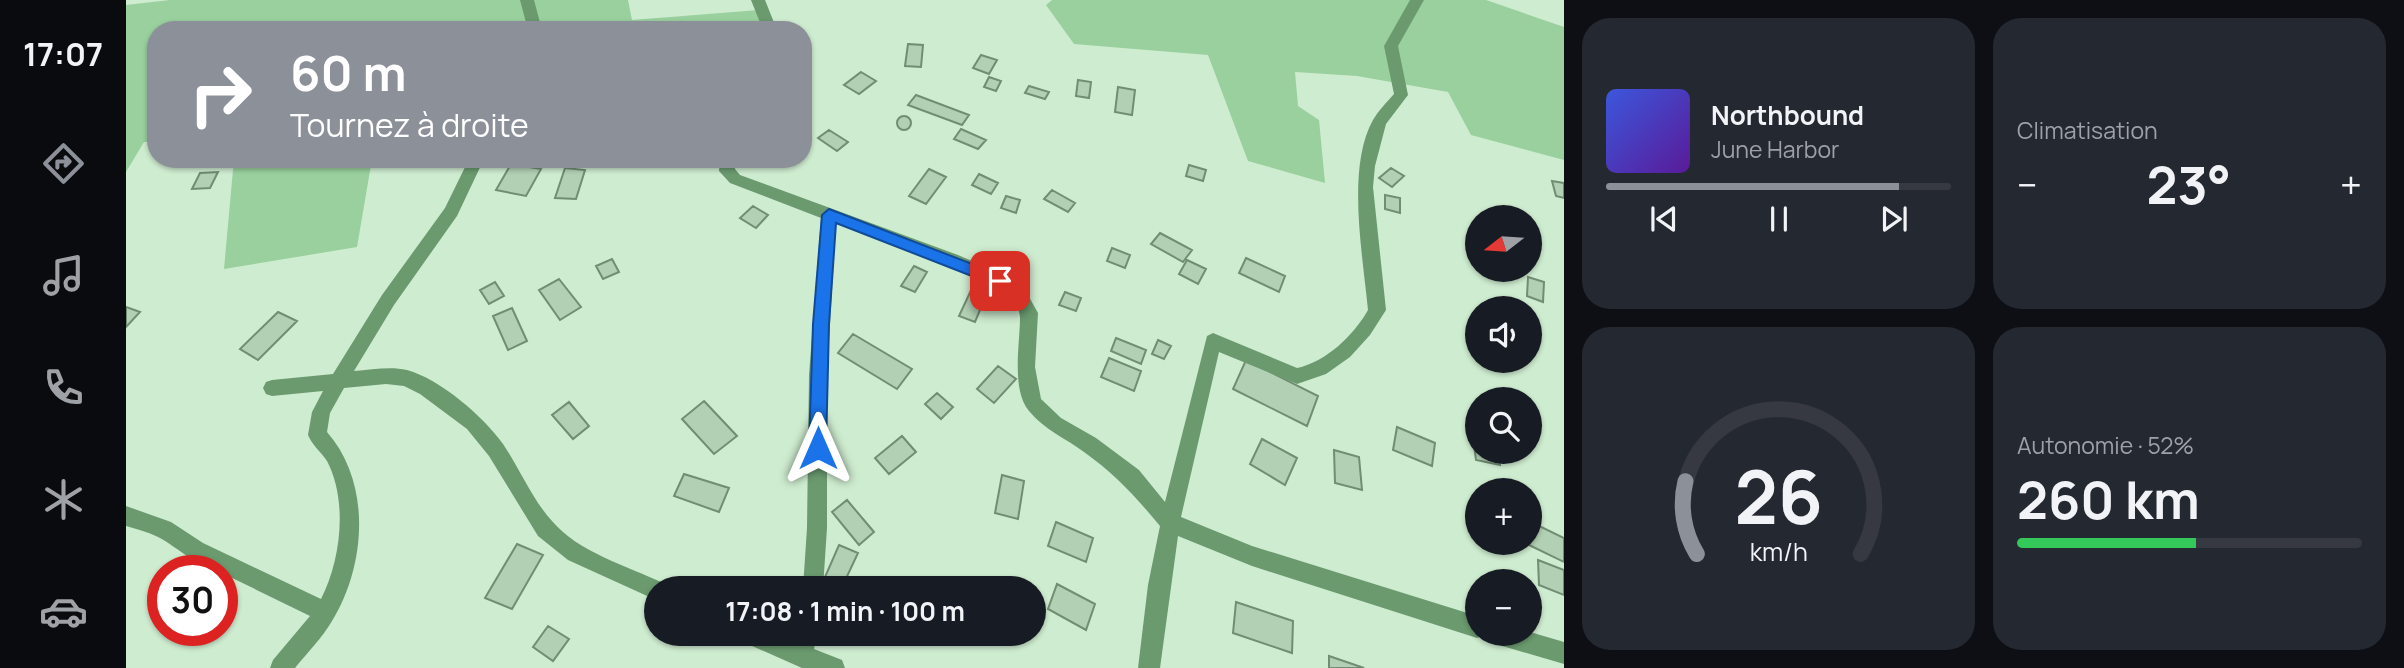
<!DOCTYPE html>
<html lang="fr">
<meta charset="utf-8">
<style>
:root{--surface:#171b24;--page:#242831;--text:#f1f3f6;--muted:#9ea1a6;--line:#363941;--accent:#8c9099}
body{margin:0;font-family:Manrope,sans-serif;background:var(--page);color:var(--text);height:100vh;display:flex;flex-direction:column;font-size:26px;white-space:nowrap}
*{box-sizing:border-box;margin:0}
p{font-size:23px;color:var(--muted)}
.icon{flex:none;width:38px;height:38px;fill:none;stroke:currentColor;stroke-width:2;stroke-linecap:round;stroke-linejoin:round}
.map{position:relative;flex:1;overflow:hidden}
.details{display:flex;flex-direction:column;gap:18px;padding:18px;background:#0d0f14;width:840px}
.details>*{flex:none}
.banner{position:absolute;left:21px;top:21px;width:665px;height:147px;border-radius:28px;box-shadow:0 2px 5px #0004;background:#8c9099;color:#fff;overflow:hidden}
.needle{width:46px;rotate:253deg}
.controls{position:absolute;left:1339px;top:205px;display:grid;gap:14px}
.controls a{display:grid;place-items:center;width:77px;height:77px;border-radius:50%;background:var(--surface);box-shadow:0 2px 5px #0004;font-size:35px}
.speed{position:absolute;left:21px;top:555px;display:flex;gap:14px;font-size:35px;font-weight:700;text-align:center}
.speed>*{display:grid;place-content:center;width:91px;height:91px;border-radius:50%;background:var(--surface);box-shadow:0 2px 5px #0004;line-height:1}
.speed .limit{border:10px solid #d22;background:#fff;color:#111}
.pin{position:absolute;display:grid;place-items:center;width:60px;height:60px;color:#fff;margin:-30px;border-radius:14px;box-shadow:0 4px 10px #0006}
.me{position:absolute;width:77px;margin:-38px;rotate:0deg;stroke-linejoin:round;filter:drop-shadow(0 0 5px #0008)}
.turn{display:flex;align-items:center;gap:24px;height:147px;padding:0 28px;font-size:32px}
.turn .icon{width:91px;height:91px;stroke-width:2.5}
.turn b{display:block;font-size:49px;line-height:60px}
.big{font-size:52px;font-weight:700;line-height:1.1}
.details .widget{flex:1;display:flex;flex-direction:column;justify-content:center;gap:10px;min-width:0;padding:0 24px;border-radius:28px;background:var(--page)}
.details .dial{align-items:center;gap:0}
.dial svg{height:182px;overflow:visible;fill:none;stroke:var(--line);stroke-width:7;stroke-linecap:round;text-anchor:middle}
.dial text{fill:var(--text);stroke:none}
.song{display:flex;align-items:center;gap:21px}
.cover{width:84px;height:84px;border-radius:10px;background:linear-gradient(135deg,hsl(230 70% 55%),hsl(270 70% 35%))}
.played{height:7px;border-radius:4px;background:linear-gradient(90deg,var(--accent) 85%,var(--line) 85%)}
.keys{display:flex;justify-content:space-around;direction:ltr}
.heat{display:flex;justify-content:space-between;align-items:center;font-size:38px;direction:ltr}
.charge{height:10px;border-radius:5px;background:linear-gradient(90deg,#34c759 52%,var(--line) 0)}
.details .tiles{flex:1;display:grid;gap:18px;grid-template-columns:repeat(2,1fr)}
.trip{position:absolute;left:518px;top:576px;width:402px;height:70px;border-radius:35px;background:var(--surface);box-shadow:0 2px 5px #0004;font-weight:700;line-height:70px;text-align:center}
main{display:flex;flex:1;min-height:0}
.dock{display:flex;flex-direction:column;width:126px;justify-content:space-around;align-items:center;background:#090b0e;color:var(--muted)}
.dock .icon{width:49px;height:49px}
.dock .on{color:var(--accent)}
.dock b{font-size:32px;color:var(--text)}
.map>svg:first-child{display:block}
.green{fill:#99d09e}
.building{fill:#b2d0b4;stroke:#718d73;stroke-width:2}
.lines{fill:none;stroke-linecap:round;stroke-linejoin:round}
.minor{fill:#6b9a6f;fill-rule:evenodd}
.route{fill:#1a73e8;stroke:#114b97;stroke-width:2}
</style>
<main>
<nav class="dock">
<b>17:07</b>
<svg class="icon on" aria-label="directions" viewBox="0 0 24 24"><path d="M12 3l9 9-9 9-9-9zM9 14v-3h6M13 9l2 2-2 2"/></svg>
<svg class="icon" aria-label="music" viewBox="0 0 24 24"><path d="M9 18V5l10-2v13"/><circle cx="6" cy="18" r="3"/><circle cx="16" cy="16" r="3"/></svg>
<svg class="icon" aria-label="phone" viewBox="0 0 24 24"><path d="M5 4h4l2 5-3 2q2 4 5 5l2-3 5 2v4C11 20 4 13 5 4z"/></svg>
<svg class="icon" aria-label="climate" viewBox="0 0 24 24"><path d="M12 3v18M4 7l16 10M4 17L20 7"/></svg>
<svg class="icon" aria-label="car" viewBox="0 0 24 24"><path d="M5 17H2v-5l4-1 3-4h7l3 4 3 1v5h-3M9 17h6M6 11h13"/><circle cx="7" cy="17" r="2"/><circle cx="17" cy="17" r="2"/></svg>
</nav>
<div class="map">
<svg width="1438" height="668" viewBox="0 0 1438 668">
<rect width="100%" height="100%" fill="#ceecd0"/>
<!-- green -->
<path class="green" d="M44 0H502L506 20 633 10 637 30H30V142H18L0 172V5Z
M926 0H1360L1438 27V160L1345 135 1322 92 1231 76 1169 72 1172 106 1193 120 1199 183 1122 161 1082 55 948 44 920 5Z
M108 159H246L231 247 98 269Z"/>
<!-- building -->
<path class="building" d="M782 44 797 45 795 67 779 66Z
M855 55 871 60 863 74 847 68Z
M735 72 750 81 733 94 718 85Z
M863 77 875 81 870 91 858 87Z
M952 80 965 82 963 98 950 96Z
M903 86 923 92 919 99 899 93Z
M992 87 1009 90 1006 115 989 112Z
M790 95 843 115 836 125 782 105Z
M771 123a7 7 0 1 1 14 0a7 7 0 1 1-14 0Z
M835 129 860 140 852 149 828 139Z
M703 130 722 142 711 151 692 138Z
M385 164 415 169 400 196 370 190Z
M1063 165 1080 170 1077 181 1060 176Z
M439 168 459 170 450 199 429 198Z
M1265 168 1278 176 1266 187 1253 178Z
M803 169 820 177 800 204 783 196Z
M92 172 84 188 66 189 74 173Z
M853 174 872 183 865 194 846 185Z
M1426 181 1438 183V198L1430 196Z
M926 190 949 203 942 212 918 199Z
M1259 195 1274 198V213L1259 209Z
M880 196 894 200 890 213 875 208Z
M627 206 642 215 630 228 614 218Z
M1034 233 1066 250 1057 262 1025 244Z
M986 248 1004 255 999 268 981 261Z
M1120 258 1159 276 1153 292 1113 273Z
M486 259 493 272 477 279 470 266Z
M1061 260 1080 269 1072 284 1053 274Z
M788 266 801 272 789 292 775 286Z
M1402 277 1418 282 1417 302 1401 296Z
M433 279 455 307 434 320 413 290Z
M369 282 378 296 363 304 354 290Z
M847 286 862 291 849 322 833 316Z
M939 292 955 298 950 311 933 305Z
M873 296 884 301 879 310 867 305Z
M0 307 14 312 0 327Z
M386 308 401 341 382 350 367 316Z
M152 312 171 321 132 360 114 349Z
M727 334 786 369 771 389 712 353Z
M990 338 1020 350 1015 364 985 351Z
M1032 340 1045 346 1038 359 1026 354Z
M983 358 1015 371 1008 391 975 377Z
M1120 360 1192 396 1181 426 1107 389Z
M872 366 890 379 868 403 851 389Z
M811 393 827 407 815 419 799 404Z
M578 401 611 436 588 454 556 419Z
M443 402 463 426 447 439 426 415Z
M1345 423 1351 425V452H1372L1374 465 1350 460Z
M1271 427 1309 443 1306 466 1267 450Z
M776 436 790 452 763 474 749 458Z
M1136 439 1171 458 1159 485 1124 464Z
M1208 450 1233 457 1236 490 1209 483Z
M558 474 603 488 593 512 548 496Z
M876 475 898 481 892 519 869 513Z
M721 500 748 532 733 545 706 512Z
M930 522 967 538 960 562 922 546Z
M1405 522 1438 538V562L1401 544 1404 542Z
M391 544 417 555 386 609 359 598Z
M713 545 732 553 717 585 699 577Z
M1412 560 1438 570V595L1413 585Z
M931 584 969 604 960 630 922 609Z
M1110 602 1167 621 1166 653 1107 633Z
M422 626 443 639 427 661 407 647Z
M1203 656 1238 668H1203Z"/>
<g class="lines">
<!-- minor -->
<path class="minor" d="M394 0H408L416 30H402Z
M625 0H639L651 30H637Z
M1284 0H1298L1272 46 1282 95 1260 124 1249 166 1247 187 1260 310 1244 335 1224 357 1200 374 1171 384 1093 352 1055 517 1126 546 1351 616V634L1359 635 1351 638 1126 566 1052 536 1034 668H1012L1022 585 1034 526C1009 496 990 475 958 452 939 438 919 430 903 411 885 390 894 343 894 318 894 312 890 303 886 298 866 275 745 236 710 223L701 375V528L697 588H677L681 528 683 375 695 218 604 183 593 171 594 159H610L609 169 614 175 832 255 881 276 898 288 912 313 909 367 915 399 935 418 970 438 1013 470 1039 502 1081 336 1087 333 1171 368C1200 362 1228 335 1242 310 1237 256 1220 168 1247 120 1252 111 1261 102 1268 94L1258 46Z
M343 159H358L331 216 268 305 228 371C245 370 264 366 281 370 314 379 358 417 377 444 394 469 406 499 426 521 452 552 501 566 537 583L540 588H530V600L442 560 412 536 363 456 341 429 294 394 278 386 260 384 218 388 204 413 201 432C246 483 240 566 206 621 196 638 181 653 169 668H144L147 660 184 616 96 573V570C73 570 52 547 32 537 22 532 10 529 0 526V506L45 522 77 543 195 599C215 560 222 501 201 461 195 452 186 445 182 435L186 412 197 391 146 396 140 394 137 388 140 382 146 380 207 374 256 295 319 208Z
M1404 632 1438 642V664L1373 645 1365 642 1362 634Z
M614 634H650L668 641 669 634H691L688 649 716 660 719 668H676L617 642Z"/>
</g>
<!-- route -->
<path class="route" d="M703 209 880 277 882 281 874 287 710 223 703 324 700 448 698 454 692 456 686 454 683 448 687 324 696 215Z"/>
</svg>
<div class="controls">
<a><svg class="needle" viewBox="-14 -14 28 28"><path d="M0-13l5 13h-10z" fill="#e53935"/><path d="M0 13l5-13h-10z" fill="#9ea1a6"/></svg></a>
<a><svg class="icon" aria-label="sound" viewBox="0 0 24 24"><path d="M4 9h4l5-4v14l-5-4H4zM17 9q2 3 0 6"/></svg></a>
<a><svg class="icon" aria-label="search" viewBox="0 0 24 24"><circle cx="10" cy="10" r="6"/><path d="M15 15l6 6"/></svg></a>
<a>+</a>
<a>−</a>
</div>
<div class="speed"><div class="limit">30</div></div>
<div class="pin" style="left:874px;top:281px;background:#d93025"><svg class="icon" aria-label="arrive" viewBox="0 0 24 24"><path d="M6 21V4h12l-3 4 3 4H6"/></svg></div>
<svg class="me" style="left:692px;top:448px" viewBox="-20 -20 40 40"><path d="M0-17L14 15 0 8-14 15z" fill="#1a73e8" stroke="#fff" stroke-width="4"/></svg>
<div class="trip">17:08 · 1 min · 100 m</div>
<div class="banner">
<div class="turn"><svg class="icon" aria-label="right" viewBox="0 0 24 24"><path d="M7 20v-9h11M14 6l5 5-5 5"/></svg><div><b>60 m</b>Tournez à droite</div></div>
</div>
</div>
<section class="details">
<div class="tiles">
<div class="widget">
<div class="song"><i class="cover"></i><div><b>Northbound</b><p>June Harbor</p></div></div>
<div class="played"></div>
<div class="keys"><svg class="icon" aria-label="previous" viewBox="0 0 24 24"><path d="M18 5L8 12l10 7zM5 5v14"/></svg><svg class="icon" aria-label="pause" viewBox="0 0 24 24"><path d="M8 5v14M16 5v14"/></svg><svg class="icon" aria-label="next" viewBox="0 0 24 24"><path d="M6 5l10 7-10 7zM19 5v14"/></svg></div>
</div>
<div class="widget"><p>Climatisation</p>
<div class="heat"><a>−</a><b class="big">23°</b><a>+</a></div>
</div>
<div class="widget dial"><svg viewBox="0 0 100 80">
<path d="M14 69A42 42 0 1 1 86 69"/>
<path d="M14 69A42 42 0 0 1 9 37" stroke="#8c9099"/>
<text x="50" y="56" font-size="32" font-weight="700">26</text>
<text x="50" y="72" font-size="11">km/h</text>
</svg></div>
<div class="widget"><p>Autonomie · 52%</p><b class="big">260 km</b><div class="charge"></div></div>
</div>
</section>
</main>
